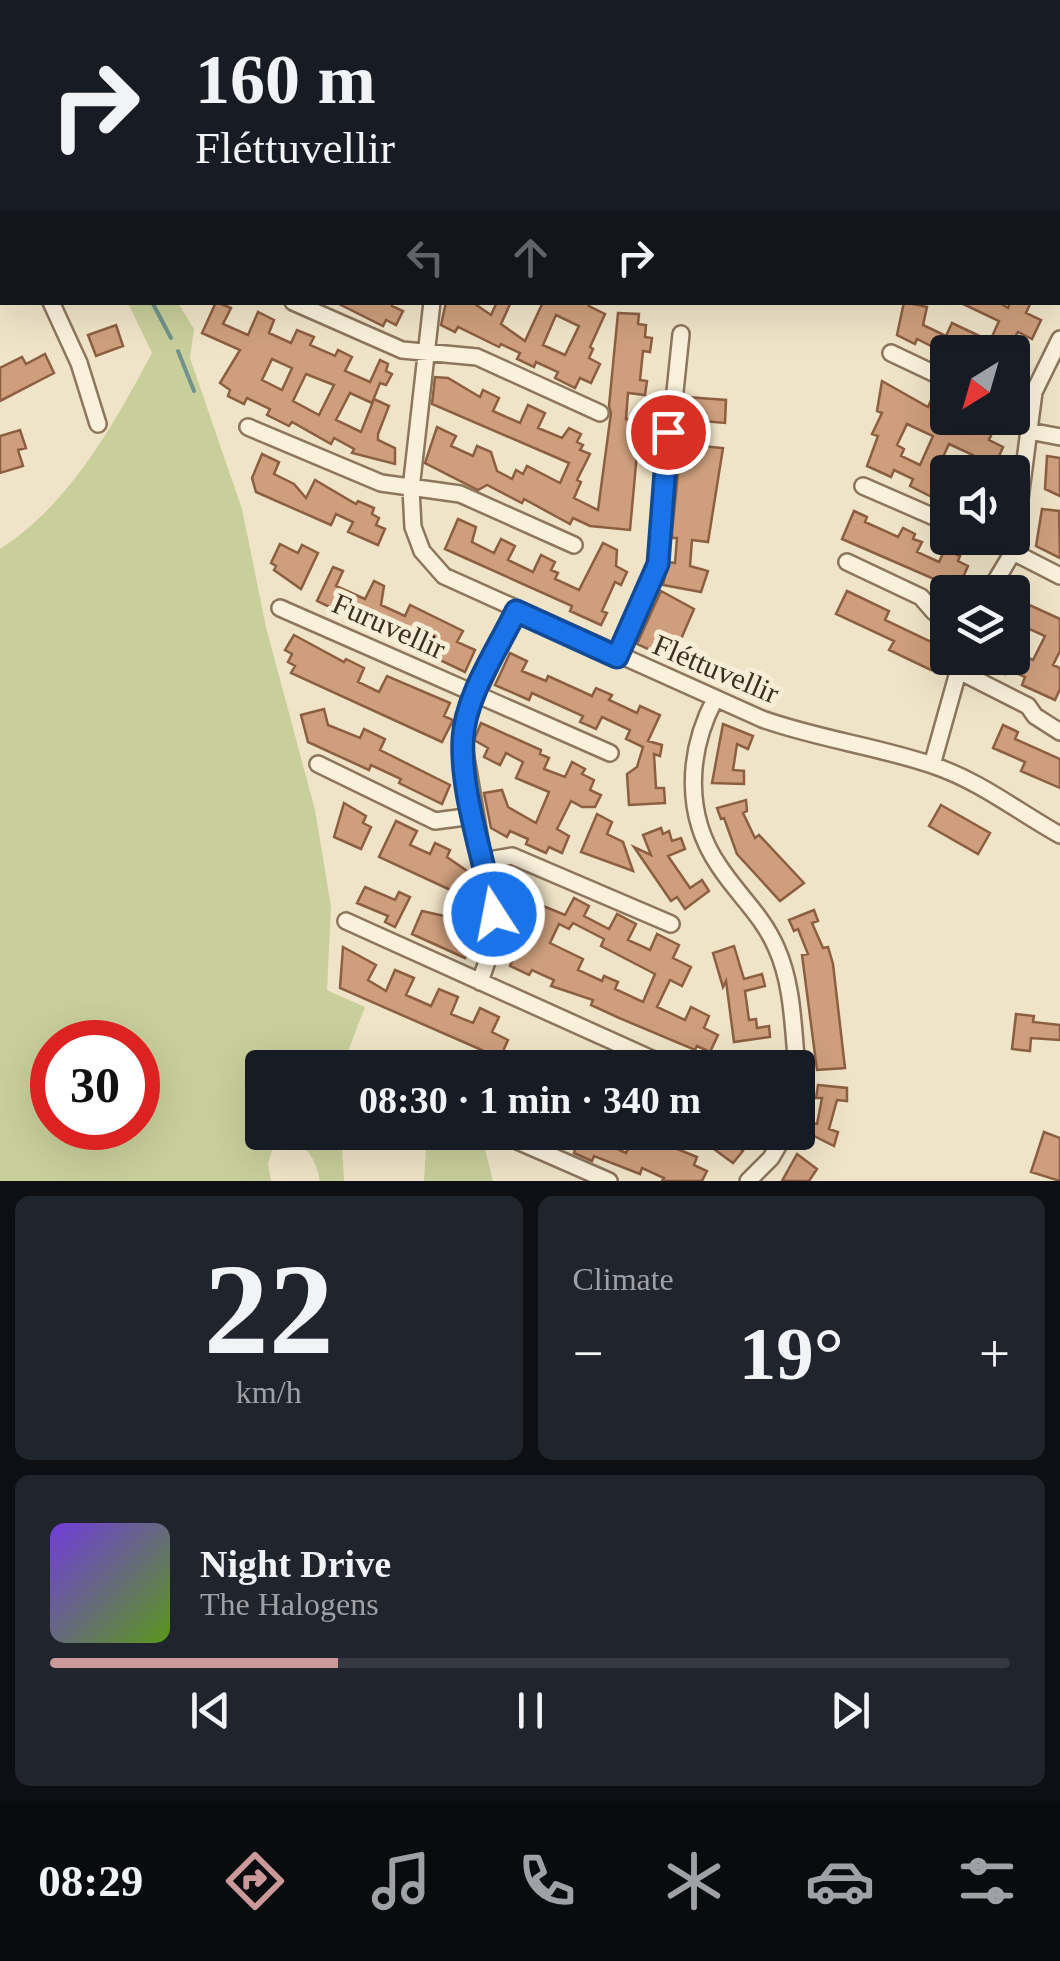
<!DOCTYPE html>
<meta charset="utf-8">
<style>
:root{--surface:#171b24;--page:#20242c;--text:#f1f3f6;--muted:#9ea1a6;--line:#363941;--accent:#cc999b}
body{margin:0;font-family:Georgia,serif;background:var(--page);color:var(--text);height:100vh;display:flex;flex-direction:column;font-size:38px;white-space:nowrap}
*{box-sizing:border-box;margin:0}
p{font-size:32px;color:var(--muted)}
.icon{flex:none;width:55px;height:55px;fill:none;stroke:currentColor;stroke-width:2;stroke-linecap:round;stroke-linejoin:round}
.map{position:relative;height:1181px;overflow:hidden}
.details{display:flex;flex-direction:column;gap:15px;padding:15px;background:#0d0f14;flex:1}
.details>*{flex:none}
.hud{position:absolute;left:0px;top:0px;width:1060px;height:305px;box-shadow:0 10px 40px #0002;background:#171b24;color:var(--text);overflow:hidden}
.needle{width:65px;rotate:217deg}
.tools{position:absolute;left:930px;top:335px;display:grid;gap:20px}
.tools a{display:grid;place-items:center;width:100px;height:100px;border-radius:10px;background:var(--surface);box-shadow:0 10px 40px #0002;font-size:50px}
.speed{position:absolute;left:30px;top:1020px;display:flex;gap:20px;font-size:50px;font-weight:700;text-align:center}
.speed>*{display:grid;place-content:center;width:130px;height:130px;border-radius:50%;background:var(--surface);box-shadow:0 10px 40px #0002;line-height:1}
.speed .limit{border:15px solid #d22;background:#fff;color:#111}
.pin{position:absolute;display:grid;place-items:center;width:85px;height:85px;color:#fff;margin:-42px;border:5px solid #fff;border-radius:50%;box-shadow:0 2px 10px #0007}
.me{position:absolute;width:110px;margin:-55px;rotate:349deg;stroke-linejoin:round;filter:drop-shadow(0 0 8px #0008)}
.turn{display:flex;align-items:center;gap:35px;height:210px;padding:0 30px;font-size:45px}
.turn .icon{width:130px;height:130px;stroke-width:2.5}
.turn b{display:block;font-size:70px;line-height:85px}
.lanes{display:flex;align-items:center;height:95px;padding:0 30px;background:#0003;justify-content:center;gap:50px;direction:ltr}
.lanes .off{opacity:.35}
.big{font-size:75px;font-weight:800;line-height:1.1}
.details .card{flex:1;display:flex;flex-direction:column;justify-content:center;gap:15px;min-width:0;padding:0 35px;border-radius:15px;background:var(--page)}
.details .dial{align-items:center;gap:0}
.dial b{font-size:130px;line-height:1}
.song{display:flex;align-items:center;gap:30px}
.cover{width:120px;height:120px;border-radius:15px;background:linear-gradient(135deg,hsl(260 70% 55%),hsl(90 70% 35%))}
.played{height:10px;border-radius:5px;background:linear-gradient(90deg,var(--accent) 30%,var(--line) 30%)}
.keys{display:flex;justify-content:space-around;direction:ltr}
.heat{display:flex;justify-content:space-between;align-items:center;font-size:55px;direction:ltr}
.details .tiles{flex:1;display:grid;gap:15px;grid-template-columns:1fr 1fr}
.card:last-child{grid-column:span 2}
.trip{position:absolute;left:245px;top:1050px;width:570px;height:100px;border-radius:10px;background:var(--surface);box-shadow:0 10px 40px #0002;font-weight:800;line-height:100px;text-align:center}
.tab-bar{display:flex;height:160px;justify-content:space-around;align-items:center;background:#090b0e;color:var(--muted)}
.tab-bar .icon{width:70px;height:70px}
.tab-bar .selected{color:var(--accent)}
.tab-bar b{font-size:45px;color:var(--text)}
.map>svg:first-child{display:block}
.green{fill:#c9cf9b;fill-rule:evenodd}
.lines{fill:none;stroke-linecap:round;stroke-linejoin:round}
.stream{stroke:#6f938a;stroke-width:4}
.building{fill:#cf9f7d;stroke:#8d5f41;stroke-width:2.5;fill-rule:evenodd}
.minor-casing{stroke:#8d765c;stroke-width:20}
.minor{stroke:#faf1dc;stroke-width:15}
.route-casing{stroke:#114b97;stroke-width:25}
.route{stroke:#1a73e8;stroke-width:18}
.labels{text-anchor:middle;stroke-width:10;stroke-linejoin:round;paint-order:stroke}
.street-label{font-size:30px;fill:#3d2e20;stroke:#f7eed8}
</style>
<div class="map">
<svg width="1060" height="1181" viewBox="0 0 1060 1181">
<rect width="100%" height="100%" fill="#f0e4c8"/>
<!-- green -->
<path class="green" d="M128 303H178L194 329 190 358 242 509 266 627 315 810 331 907 327 990 365 1007 342 1067 262 1068V1132L335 1133 342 1146 344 1181H320C315 1155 302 1134 273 1147L268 1164 271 1181H0V549C70 504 114 424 152 353ZM138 1042V1128H52V1042Z
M427 1133H481L493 1181H424Z"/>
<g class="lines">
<!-- stream -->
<path class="stream" d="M152 302 171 338
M178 351 194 391"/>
</g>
<!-- building -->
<path class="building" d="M216 302 231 308 223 324 248 335 258 312 274 320 269 333 291 343 297 330 314 337 310 345 335 356 338 350 352 357 345 371 370 382 380 360 388 364 386 371 392 374 386 385 380 383 372 403 350 393 336 420 361 432 374 399 389 406 378 434V440L395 448V464L352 453 354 449 334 438 331 444 292 422 289 426 267 415 270 409 247 398 244 404 228 396 230 390 220 383 240 350 202 333ZM272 359 292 368 282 390 262 380ZM306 374 334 385 319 415 293 401Z
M335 302H394L392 306 403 311 396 325 386 320 383 326Z
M446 302H472L491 315 497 302H511L501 324 525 341 543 302H590L589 306 605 314 590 347 593 349 589 358 600 364 591 383 580 378 575 388 555 378 558 372 536 362 534 367 517 359 520 353 501 344 499 347 458 327 455 332 441 325ZM556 315 579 326 565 355 543 345Z
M904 302 927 307 923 325 946 336 952 323 990 341 999 321 959 302H998L1008 308 1010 302H1031L1026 313 1041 320 1032 339 1018 332 1007 350 1013 352H943L917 339 915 344 897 335Z
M618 313 639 314 638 324 646 325 645 337 652 338 650 352 643 351 640 380 647 381 645 395 628 393 626 419 640 420 630 530 590 526 573 518 570 524 524 499 522 503 487 485 478 490 425 463 437 427 456 436 451 446 473 456 477 446 491 452 497 471 512 479 516 470 523 474 527 466 560 483 569 463 432 404 435 377 448 378 480 397 483 390 499 398 493 411 520 423 528 405 545 413 538 428 562 438 569 428 581 434 577 442 583 445 580 450 590 454 577 480 581 482 574 498 598 510 611 413 609 406Z
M116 325 123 346 96 356 88 335Z
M45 354 54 373 0 401V368L22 357 26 364Z
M882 381 928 407 932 398 948 405 944 418 972 431 978 418 995 426 989 440 1003 447 992 472H965L973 455 949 444 938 468 948 472V482L942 494 935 491 932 497 910 486 913 479 894 470 891 477 867 466 878 436 872 434 882 413 877 411ZM907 424 933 436 920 465 901 456 904 449 897 445Z
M686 397 726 400 725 423 702 421 701 446 723 448 708 542 692 540 690 566 708 571 701 592 663 585 668 562 675 563 676 551 677 538H672V532L681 444H687Z
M20 430 26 448 18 450 23 466 0 473V436Z
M262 454 279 462 274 474 294 484 306 498 315 480 356 504 358 501 374 508 372 514 379 518 376 525 385 529 378 545 348 532 353 522 336 514 331 525 256 492 252 478Z
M1047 456 1060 458V496L1045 489Z
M1042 509 1059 511 1060 558 1036 546Z
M854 511 867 517 865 522 898 537 903 528 915 534 913 539 922 542 917 552 939 562 945 549 960 556 958 561 968 566 964 575 970 579 964 592 842 539Z
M458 519 476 527 472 542 494 553 501 539 515 546 508 560 533 572 541 555 555 562 551 570 558 573 555 579 579 590 603 543 617 550 616 566 627 572 621 585 615 582 602 611 607 613 601 625 570 611 572 606 445 549Z
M280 544 298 553 302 545 318 553 301 589 274 570 276 566 271 563Z
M333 567 343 571 336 586 365 599 374 581 384 586 381 605 405 616 410 605 463 631 457 642 475 650 465 672 317 601Z
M661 591 694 609 672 660 637 644Z
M847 591 889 611 885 620 942 647 931 670 889 650 894 641 836 614Z
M1012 597 1060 619V651L1053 665 1060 668V689L1055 700 1022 685 1025 677 1007 669 1005 674 985 665 988 659 983 658H1012V650L1033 660 1045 636 1012 621Z
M294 635 344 662 346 659 364 668 358 682 379 692 387 676 450 703 444 716 453 720 442 742 291 673 295 666 288 662 292 654 285 650Z
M510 653 527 661 522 671 546 681 548 676 592 696 596 688 612 695 609 700 637 713 640 706 660 715 648 741 662 745 660 756 654 754 656 788H664L665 803 629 805 627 774 637 767 643 747 626 739 630 730 602 717 596 729 580 722 583 716 532 693 529 700 495 685Z
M324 709 328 725 360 738 364 729 385 739 380 750 450 785 442 804 399 783 401 779 371 765 369 770 308 742 301 715Z
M481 723 541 750 540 754 549 758 544 769 565 777 572 762 585 769 582 774 594 780 590 790 601 795 595 807H582L571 801 557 829 569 836 562 853 549 847 546 853 526 844 528 839 510 831 507 837 491 828 484 793 502 790 508 807 536 823 549 792 516 778 523 762 506 753 500 765 484 757 488 748 474 740Z
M723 724 753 736 748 749 737 744 733 770 744 771V784L712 783Z
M1003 725 1018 732 1015 739 1060 759V788L1021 771 1025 762 993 748Z
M746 800 747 811 743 813 755 838 759 835 804 883 780 901 737 854 724 818 721 819 717 808Z
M344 803 366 816 363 823 371 827 361 849 334 837Z
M941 805 990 833 978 854 929 826Z
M597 814 612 822 607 834 623 842 633 871 581 852Z
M396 821 417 831 410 845 430 854 435 843 450 850 447 857 467 871 457 893 379 857Z
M661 828 663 834 669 831 672 841 681 838 685 849 668 856 690 888 702 880 709 891 685 909 677 897 671 901 634 847 651 855 643 835Z
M526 880 531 901 565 915 574 898 589 906 584 916 609 929 617 914 636 924 628 940 650 950 657 934 679 945 673 958 691 967 682 986 670 980 657 1007 685 1020 691 1007 709 1016 704 1028 718 1035 710 1052 697 1046 695 1050 617 1017 591 1005 593 1000 551 986 554 980 532 970 529 975 510 966 531 922 514 915 506 882ZM573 923 604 939 601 946 655 974 643 1002 615 989 618 982 604 976 602 981 578 970 583 959 550 943 559 924 569 929Z
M365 887 395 900 399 892 410 897 395 927 385 922 388 916 357 903Z
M814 910 818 921 812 923 823 948 828 947 833 964 845 1068 817 1070 802 955 808 954 798 929 794 931 789 920Z
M422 911 453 918 450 926 475 937 465 958 412 934Z
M734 946 744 979 762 974 765 986 745 991 749 1020 756 1019 757 1028 769 1026 770 1037 734 1042 726 981 723 987 713 953Z
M343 947 376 965 368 980 386 991 395 970 414 978 406 995 431 1006 439 989 458 997 451 1014 473 1023 480 1008 499 1017 492 1032 508 1040 500 1058 340 988Z
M1016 1014 1034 1016 1033 1022 1060 1025V1040L1031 1038 1030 1051 1012 1049Z
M818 1085 847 1088V1101L837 1100 829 1129 838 1132 834 1146 806 1132 810 1122 817 1124 822 1098H816Z
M545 1132H607L602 1142 626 1153 636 1132 697 1157 694 1165 707 1171 702 1181H662L664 1178 642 1168 640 1174 594 1156 592 1161 574 1153 576 1146Z
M711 1132H737L731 1141 743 1151 733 1163 703 1141Z
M1044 1132 1060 1138V1181L1031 1172Z
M797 1154 817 1169 809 1181H782Z"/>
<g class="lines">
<defs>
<path id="minor" d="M422 0 430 2
M635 0 641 2
M811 0 817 2
M535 2 536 0
M1058 108 1060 109
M1058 197 1060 198
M0 227 2 230
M1058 286 1060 287
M51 302 79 363 98 424
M293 302 402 350 477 357 600 413
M432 302 411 489 413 527 422 551 444 576 762 719C818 739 876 746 932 765 980 781 1017 811 1060 835
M891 353 948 380
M248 427 381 483 460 494 574 545
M1029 431 1060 437
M863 486 948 523
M978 538 1014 545
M1013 552 1060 576
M847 562 921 597 934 612 948 619
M989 592 1013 552 1034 392 1060 339
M280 608 610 753
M617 657 657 564 681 334
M959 671 1028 706 1035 716 1060 732
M715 699C687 752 684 815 719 866 738 895 762 915 776 947 793 984 793 1028 797 1068
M318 764 435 821 473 816
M932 765 962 658
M483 861 512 856 671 924
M346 921 672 1068
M480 982 496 935 463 740 468 714 515 611
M515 1140 609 1181
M748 1181 771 1158 786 1132"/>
</defs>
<!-- minor casing -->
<use href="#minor" class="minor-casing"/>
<!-- minor -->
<use href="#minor" class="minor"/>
</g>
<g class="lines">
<defs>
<path id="route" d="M494 914C485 861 460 793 463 739 465 696 498 649 516 611L617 657 658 564 668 432"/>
</defs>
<!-- route casing -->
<use href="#route" class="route-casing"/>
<!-- route -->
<use href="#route" class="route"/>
</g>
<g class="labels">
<!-- street labels -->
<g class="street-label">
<text transform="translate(389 626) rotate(24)" y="10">Furuvellir</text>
<text transform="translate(716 669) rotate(23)" y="10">Fléttuvellir</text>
</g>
</g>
</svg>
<div class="tools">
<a><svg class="needle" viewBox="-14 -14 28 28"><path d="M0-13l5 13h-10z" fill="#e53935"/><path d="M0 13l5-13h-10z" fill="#9ea1a6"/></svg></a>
<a><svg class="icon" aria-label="sound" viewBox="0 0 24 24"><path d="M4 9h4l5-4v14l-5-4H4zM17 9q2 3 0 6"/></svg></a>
<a><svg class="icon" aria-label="layers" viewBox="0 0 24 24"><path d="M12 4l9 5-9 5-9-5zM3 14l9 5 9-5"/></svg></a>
</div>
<div class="speed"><div class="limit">30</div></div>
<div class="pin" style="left:668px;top:432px;background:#d93025"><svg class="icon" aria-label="arrive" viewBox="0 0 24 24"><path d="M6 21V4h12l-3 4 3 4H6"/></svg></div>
<svg class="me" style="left:494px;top:914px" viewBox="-20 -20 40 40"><circle r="17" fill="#1a73e8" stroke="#fff" stroke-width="3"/><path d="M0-11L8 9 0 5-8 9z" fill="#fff"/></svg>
<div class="trip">08:30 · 1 min · 340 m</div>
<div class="hud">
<div class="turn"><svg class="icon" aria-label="right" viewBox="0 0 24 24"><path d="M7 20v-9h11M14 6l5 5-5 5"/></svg><div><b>160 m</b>Fléttuvellir</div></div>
<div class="lanes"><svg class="icon off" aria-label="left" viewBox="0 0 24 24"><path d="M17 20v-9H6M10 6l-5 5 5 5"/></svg><svg class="icon off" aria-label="ahead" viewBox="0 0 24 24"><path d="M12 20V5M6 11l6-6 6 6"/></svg><svg class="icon" aria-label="right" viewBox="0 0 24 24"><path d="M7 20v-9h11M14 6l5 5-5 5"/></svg></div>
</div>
</div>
<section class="details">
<div class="tiles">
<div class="card dial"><b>22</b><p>km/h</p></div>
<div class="card"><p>Climate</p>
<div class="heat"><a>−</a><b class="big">19°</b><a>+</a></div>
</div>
<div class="card">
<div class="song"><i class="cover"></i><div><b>Night Drive</b><p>The Halogens</p></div></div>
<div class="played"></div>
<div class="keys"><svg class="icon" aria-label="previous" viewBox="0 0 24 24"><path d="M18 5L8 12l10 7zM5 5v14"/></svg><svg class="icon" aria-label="pause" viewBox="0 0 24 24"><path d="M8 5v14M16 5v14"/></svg><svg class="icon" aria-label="next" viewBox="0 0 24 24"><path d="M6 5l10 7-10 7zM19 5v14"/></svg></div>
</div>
</div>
</section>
<nav class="tab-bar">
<b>08:29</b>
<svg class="icon selected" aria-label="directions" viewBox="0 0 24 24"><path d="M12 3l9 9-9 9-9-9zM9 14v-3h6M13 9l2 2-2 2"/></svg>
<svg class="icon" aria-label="music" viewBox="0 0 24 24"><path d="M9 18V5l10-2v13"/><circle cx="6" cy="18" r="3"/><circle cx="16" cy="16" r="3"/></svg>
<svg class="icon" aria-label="phone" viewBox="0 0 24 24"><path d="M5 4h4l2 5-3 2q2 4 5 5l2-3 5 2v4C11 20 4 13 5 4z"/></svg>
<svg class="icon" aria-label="climate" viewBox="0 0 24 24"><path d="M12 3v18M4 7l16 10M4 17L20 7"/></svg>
<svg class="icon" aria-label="car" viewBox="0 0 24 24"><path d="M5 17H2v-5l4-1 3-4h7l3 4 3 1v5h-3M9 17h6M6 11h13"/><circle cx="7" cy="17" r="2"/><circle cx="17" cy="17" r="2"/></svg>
<svg class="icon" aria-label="filters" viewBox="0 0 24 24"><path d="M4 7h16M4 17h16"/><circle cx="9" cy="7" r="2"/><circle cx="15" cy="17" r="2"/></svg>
</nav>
